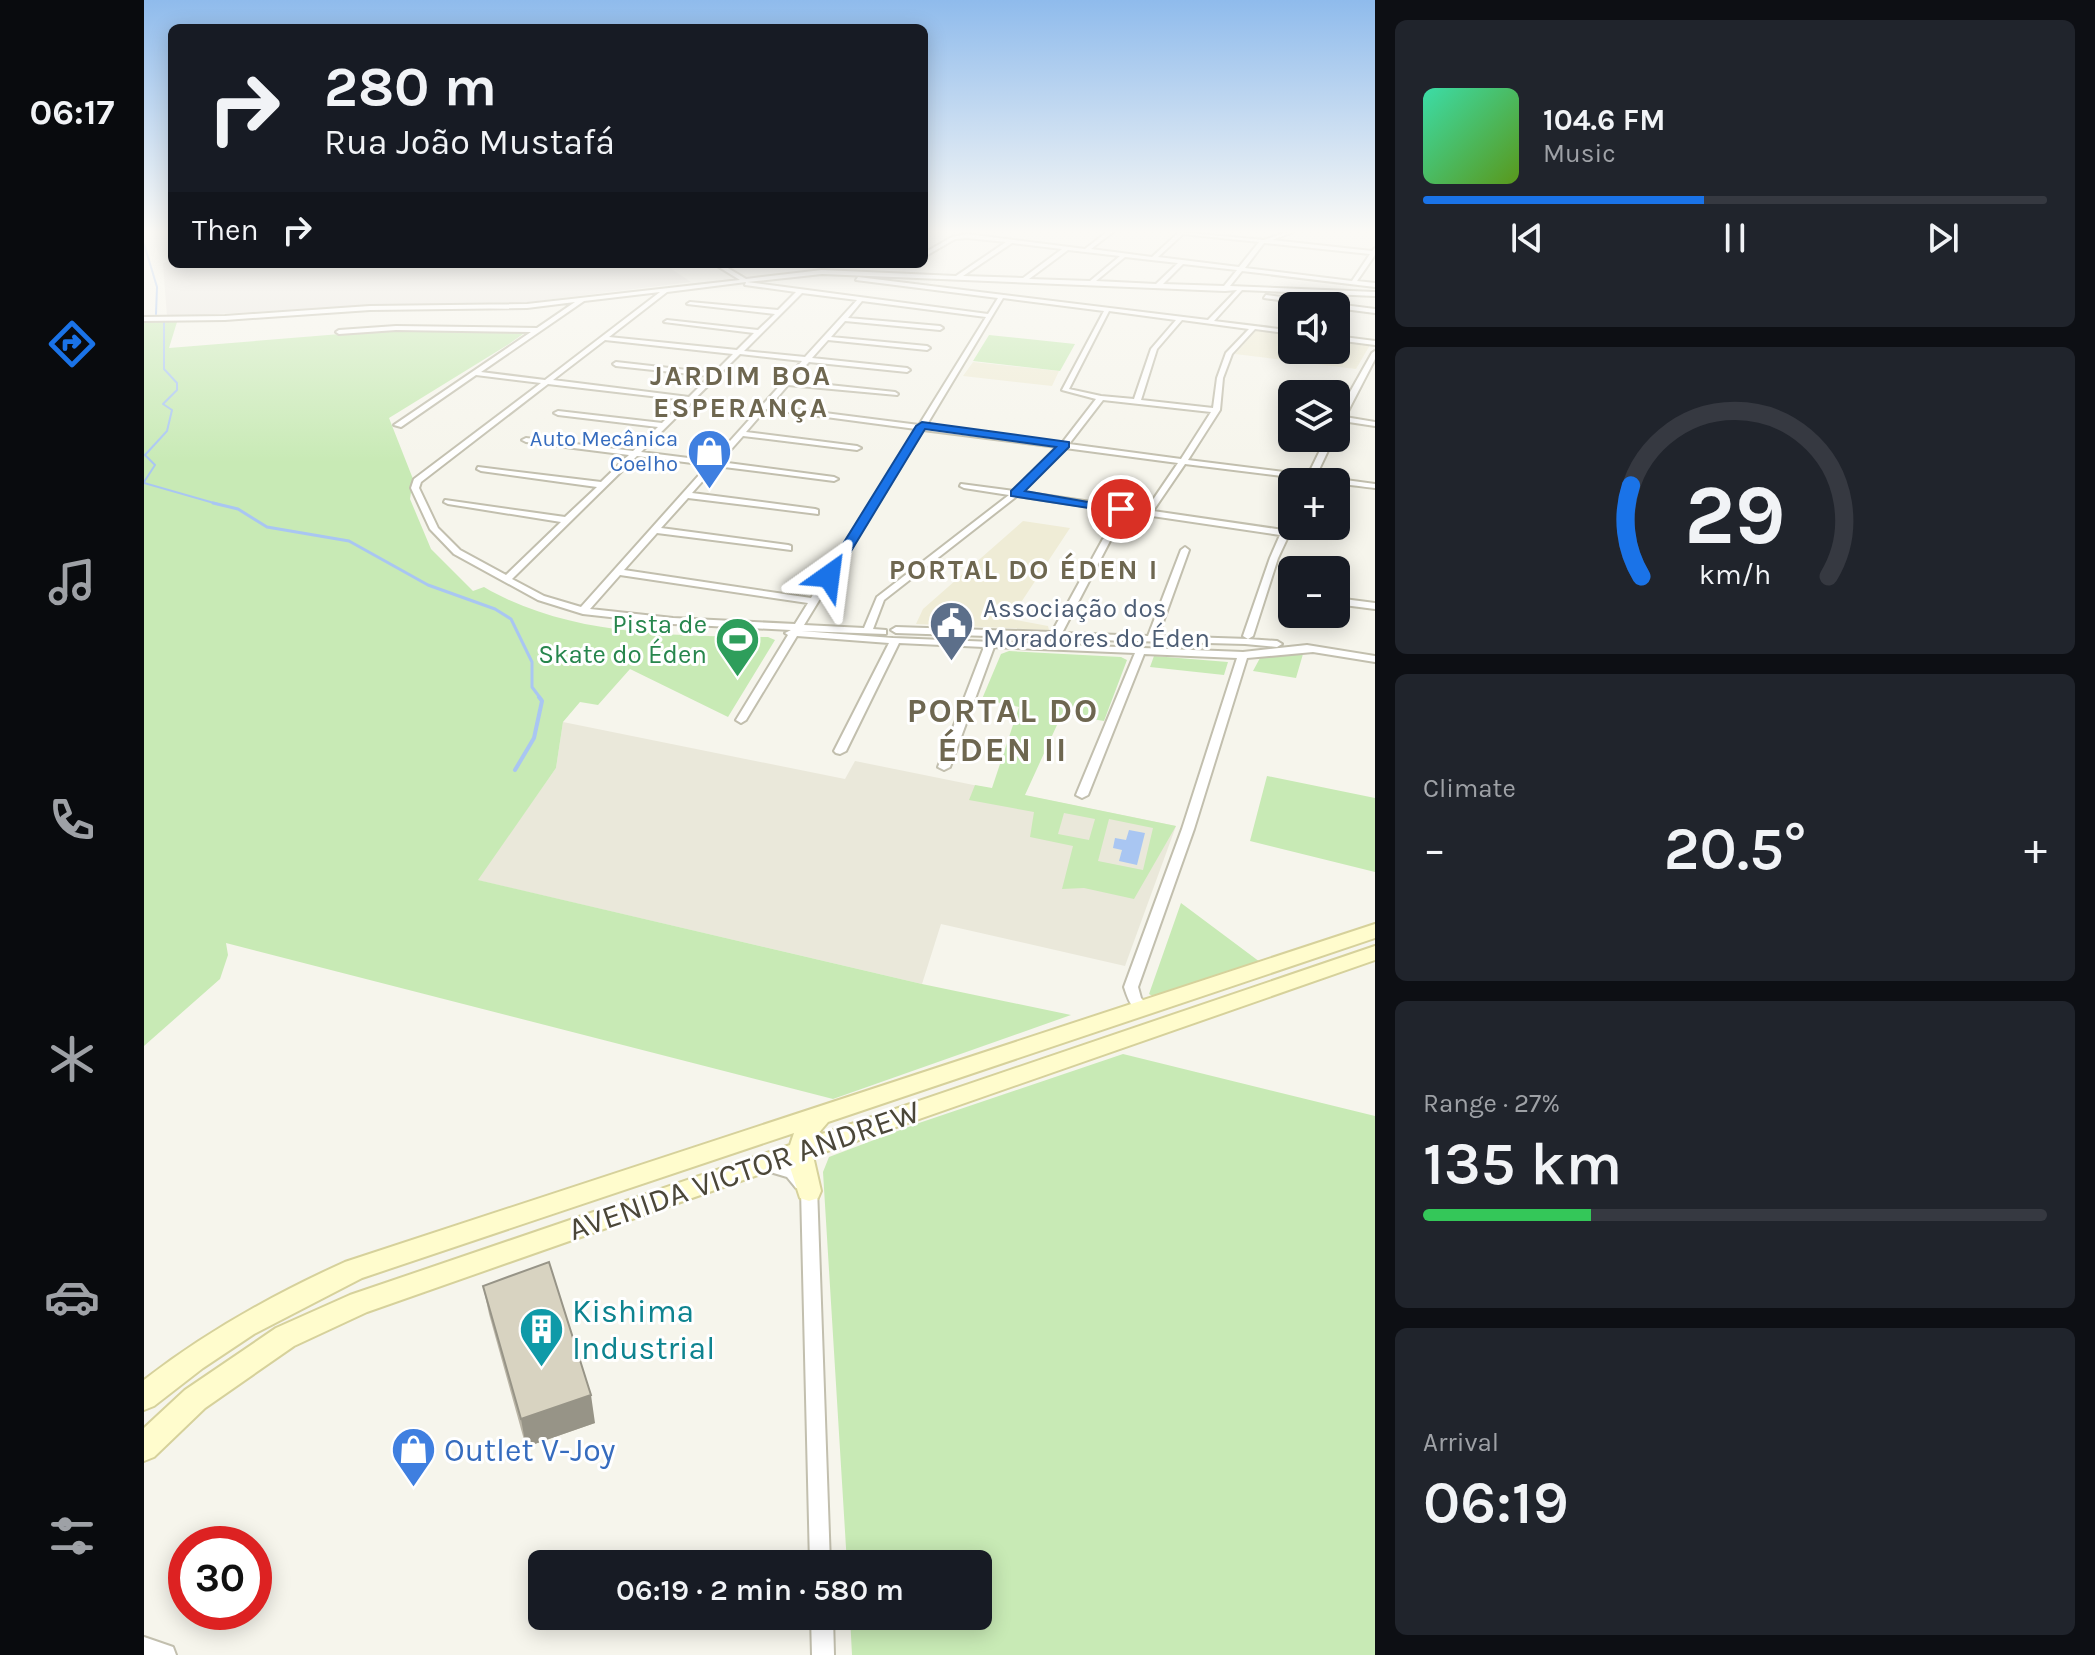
<!DOCTYPE html>
<meta charset="utf-8">
<style>
:root{--surface:#171b24;--page:#20242c;--text:#f1f3f6;--muted:#9ea1a6;--line:#363941;--accent:#1a73e8}
body{margin:0;font-family:Karla,sans-serif;background:var(--page);color:var(--text);height:100vh;display:flex;flex-direction:column;font-size:30px;white-space:nowrap}
*{box-sizing:border-box;margin:0}
p{font-size:26px;color:var(--muted)}
.icon{flex:none;width:44px;height:44px;fill:none;stroke:currentColor;stroke-width:2;stroke-linecap:round;stroke-linejoin:round}
.map{position:relative;flex:1;overflow:hidden}
.panel{display:flex;flex-direction:column;gap:20px;padding:20px;background:#0d0f14;width:720px}
.panel>*{flex:none}
.hud{position:absolute;left:24px;top:24px;width:760px;height:244px;border-radius:12px;box-shadow:0 4px 20px #0003;background:#171b24;color:var(--text);overflow:hidden}
.buttons{position:absolute;left:1134px;top:292px;display:grid;gap:16px}
.buttons a{display:grid;place-items:center;width:72px;height:72px;border-radius:12px;background:var(--surface);box-shadow:0 4px 20px #0003;font-size:40px}
.speed{position:absolute;left:24px;top:1526px;display:flex;gap:16px;font-size:40px;font-weight:700;text-align:center}
.speed>*{display:grid;place-content:center;width:104px;height:104px;border-radius:50%;background:var(--surface);box-shadow:0 4px 20px #0003;line-height:1}
.speed .limit{border:12px solid #d22;background:#fff;color:#111}
.pin{position:absolute;display:grid;place-items:center;width:68px;height:68px;color:#fff;margin:-34px;border:4px solid #fff;border-radius:50%;box-shadow:0 2px 8px #0007}
.me{position:absolute;width:88px;margin:-44px;rotate:31deg;stroke-linejoin:round;filter:drop-shadow(0 0 6px #0008)}
.turn{display:flex;align-items:center;gap:28px;height:168px;padding:0 24px;font-size:36px}
.turn .icon{width:104px;height:104px;stroke-width:2.5}
.turn b{display:block;font-size:56px;line-height:68px}
.then{display:flex;align-items:center;height:76px;padding:0 24px;background:#0003;gap:16px;font-size:30px}
.big{font-size:60px;font-weight:600;line-height:1.1}
.panel .card{flex:1;display:flex;flex-direction:column;justify-content:center;gap:12px;min-width:0;padding:0 28px;border-radius:12px;background:var(--page)}
.panel .dial{align-items:center;gap:0}
.dial svg{height:208px;overflow:visible;fill:none;stroke:var(--line);stroke-width:7;stroke-linecap:round;text-anchor:middle}
.dial text{fill:var(--text);stroke:none}
.song{display:flex;align-items:center;gap:24px}
.cover{width:96px;height:96px;border-radius:12px;background:linear-gradient(135deg,hsl(160 70% 55%),hsl(90 70% 35%))}
.played{height:8px;border-radius:4px;background:linear-gradient(90deg,var(--accent) 45%,var(--line) 45%)}
.keys{display:flex;justify-content:space-around;direction:ltr}
.heat{display:flex;justify-content:space-between;align-items:center;font-size:44px;direction:ltr}
.charge{height:12px;border-radius:6px;background:linear-gradient(90deg,#34c759 27%,var(--line) 0)}
.trip{position:absolute;left:384px;top:1550px;width:464px;height:80px;border-radius:12px;background:var(--surface);box-shadow:0 4px 20px #0003;font-weight:600;line-height:80px;text-align:center}
main{display:flex;flex:1;min-height:0}
.dock{display:flex;flex-direction:column;width:144px;justify-content:space-around;align-items:center;background:#090b0e;color:var(--muted)}
.dock .icon{width:56px;height:56px}
.dock .active{color:var(--accent)}
.dock b{font-size:36px;color:var(--text)}
.map>svg:first-child{display:block}
.residential{fill:#eae8da}
.industrial{fill:#e9e6e0}
.education{fill:#efecd6}
.green{fill:#c8eab5;fill-rule:evenodd}
.water{fill:#a9c6f2}
.lines{fill:none;stroke-linecap:round;stroke-linejoin:round}
.stream-far2{stroke:#a9c6f2;stroke-width:2}
.stream-far1{stroke:#a9c6f2;stroke-width:3}
.stream{stroke:#a9c6f2;stroke-width:4}
.street-casing{stroke:#c2bfae;stroke-width:4}
.secondary-casing{stroke:#d6d19b;stroke-width:4}
.street{fill:#fff;fill-rule:evenodd}
.secondary{fill:#fffccd;fill-rule:evenodd}
.wall{fill:#bab5a6}
.shaded-wall{fill:#979487}
.building{fill:#d8d3c1;stroke:#979487;stroke-width:2}
.route{fill:#1a73e8;stroke:#114b97;stroke-width:2}
.labels{text-anchor:middle;stroke-width:6;stroke-linejoin:round;paint-order:stroke}
.far-shop-label{font-size:22px;fill:#366cbe;stroke:#fff;text-anchor:end}
.service-label{font-size:26px;fill:#4e5e75;stroke:#fff;text-anchor:start}
.leisure-label{font-size:26px;fill:#27864d;stroke:#fff;text-anchor:end}
.far-district-label{font-size:28px;font-weight:bold;letter-spacing:2px;fill:#6e6750;stroke:#fff}
.near-street-label{font-size:32px;fill:#4b4739;stroke:#fff}
.near-culture-label{font-size:32px;fill:#0d838f;stroke:#fff;text-anchor:start}
.near-shop-label{font-size:32px;fill:#366cbe;stroke:#fff;text-anchor:start}
.district-label{font-size:34px;font-weight:bold;letter-spacing:2px;fill:#6e6750;stroke:#fff}
</style>
<main>
<nav class="dock">
<b>06:17</b>
<svg class="icon active" aria-label="directions" viewBox="0 0 24 24"><path d="M12 3l9 9-9 9-9-9zM9 14v-3h6M13 9l2 2-2 2"/></svg>
<svg class="icon" aria-label="music" viewBox="0 0 24 24"><path d="M9 18V5l10-2v13"/><circle cx="6" cy="18" r="3"/><circle cx="16" cy="16" r="3"/></svg>
<svg class="icon" aria-label="phone" viewBox="0 0 24 24"><path d="M5 4h4l2 5-3 2q2 4 5 5l2-3 5 2v4C11 20 4 13 5 4z"/></svg>
<svg class="icon" aria-label="climate" viewBox="0 0 24 24"><path d="M12 3v18M4 7l16 10M4 17L20 7"/></svg>
<svg class="icon" aria-label="car" viewBox="0 0 24 24"><path d="M5 17H2v-5l4-1 3-4h7l3 4 3 1v5h-3M9 17h6M6 11h13"/><circle cx="7" cy="17" r="2"/><circle cx="17" cy="17" r="2"/></svg>
<svg class="icon" aria-label="filters" viewBox="0 0 24 24"><path d="M4 7h16M4 17h16"/><circle cx="9" cy="7" r="2"/><circle cx="15" cy="17" r="2"/></svg>
</nav>
<div class="map">
<svg width="1231" height="1655" viewBox="0 0 1231 1655">
<rect width="100%" height="100%" fill="#f6f5ec"/>
<!-- residential -->
<path class="residential" d="M419 722 701 779 711 761 1032 826 981 966 797 924 778 984 333 880 412 768Z"/>
<!-- industrial -->
<path class="industrial" d="M28 260V264H520L547 282 369 304 211 306 23 317 19 263Z"/>
<!-- education -->
<path class="education" d="M1112 330 1148 335V350H1192V340L1226 345 1212 369 1091 354Z
M829 362 915 371 908 386 819 376Z
M879 521 926 528 866 619 904 626 905 630 772 624 779 609Z"/>
<!-- green -->
<path class="green" d="M0 322H33L25 348 246 330 378 331 379 334 365 344 245 418 269 479 266 499 287 549 329 591 340 587C423 636 530 636 624 637L631 640 584 717 486 669 454 705 436 702 419 722 412 768 334 880 778 984 927 1015 689 1099 82 943 84 955 76 979 0 1046Z
M845 335 931 344 916 371 829 361Z
M865 651 977 657 983 660 960 721 918 714 881 795 1032 826 990 899 940 888 918 889 929 846 886 837 890 812 825 800 831 785 848 788 875 707 838 699 857 654ZM920 813 951 819 945 840 914 834ZM965 819 1009 828 999 870 954 861Z
M1137 653 1159 654 1152 678 1109 671 1116 658Z
M1010 656 1084 662 1080 675 1006 667Z
M1123 776 1231 798V872L1106 841Z
M1037 903 1116 962 1010 997 1005 994Z
M979 1054 1231 1116V1655H708L706 1616H834V1564H703L679 1172 685 1157 775 1123Z"/>
<!-- water -->
<path class="water" d="M985 830 1001 833 993 865 975 861 978 850 969 848 971 838 982 840Z"/>
<g class="lines">
<!-- stream-far2 -->
<path class="stream-far2" d="M0 244 13 287 12 314
M0 482 11 465 1 455 23 431 28 410 19 404 33 390V383L20 369V321
M0 483 77 505"/>
<!-- stream-far1 -->
<path class="stream-far1" d="M69 503 94 509 123 527 205 541 284 585 351 609 367 619 388 662V687L397 699"/>
<!-- stream -->
<path class="stream" d="M371 770 390 738 398 701 395 697"/>
<defs>
<path id="street" d="M963 232H969L947 249 1008 257 1034 233 1033 232 1120 240 1143 232H1149L1128 240 1228 251 1231 248V255L1213 281 1231 283V287L1098 271 1086 286 1231 292V296L1098 290 1070 321 1135 329 1148 315V321L1141 329 1148 330V334L1111 329 1088 354 1079 378 1076 410 1044 460 1164 475 1182 438H1190L1172 476 1231 484V488C1206 485 1184 482 1161 482L1162 479 1041 464 1009 511 1139 530 1145 517 1148 516 1149 526 1134 558 1109 636 1104 639 1099 636 1126 558 1136 535 873 496 740 600 729 629 742 630V634L657 631 749 638 1099 652 1163 645 1231 656V662L1169 652 1103 658 1050 829 994 987 997 998 1007 1009 1005 1013C989 1016 984 999 980 987L1038 829 1093 658 1000 654 944 795 938 798 932 795 991 653 850 647 806 767 800 770 794 767 840 647 755 643 702 751 696 754 692 753 690 751 745 643 653 636 602 720 597 723 592 720 644 635 641 633 647 630 529 624 439 614 394 600 310 554 286 529 267 488 270 479 397 383 332 375 257 427 250 425 387 332 252 330 195 334 192 332 195 330 252 326 393 328 431 302 383 308 226 310 81 320 0 321V317L81 316 226 306 383 304 596 280 570 264H577L602 279 678 270 812 276 862 242 823 238 811 239 780 257V253L808 237 823 234 941 249ZM1039 234 1115 242 1095 267 1014 257ZM868 243 918 249 879 278 819 276ZM1120 243H1121L1226 254 1208 281 1101 268ZM924 250 976 256 946 281 885 279ZM981 257 1034 263 1012 284 952 281ZM1039 264 1093 270 1080 286 1019 284ZM678 274 1081 291 1093 290 1064 320 714 277 712 280 854 298 844 314 603 282ZM602 282 601 285 652 292 634 310 546 302 543 304 631 314 614 330 523 320 520 322 610 333 593 350 465 337 523 292ZM516 292 401 380 337 372 440 301ZM658 293 713 300 661 357 600 351ZM859 298 960 311 918 390 952 399 918 443 782 426ZM718 301 842 317 775 425 626 406 644 385 753 395 754 394 751 392 647 381 665 362 763 372 766 370 763 368 668 358 684 340 783 350 786 348 783 346 687 337 701 321 796 330 799 328 796 326 704 318ZM965 311 1032 320 1007 349 990 399 957 396 925 389ZM1038 320 1105 329 1082 353 1073 378 1069 408 997 400 1013 349ZM461 340 589 354 570 373 472 362 469 364 472 366 566 376 545 397 409 380ZM596 354 658 361 568 461 497 452ZM404 384 541 400 518 423 414 411 410 413 414 415 514 427 489 451 382 438 378 440 382 442 485 455 457 482 334 467 333 469 337 471 453 487 421 517 301 500 300 502 304 504 417 522 362 575 316 550 294 528 275 488 277 482ZM959 400 1067 412 1037 459 925 444ZM622 409 772 429 667 598 480 570 513 533 647 550V546L644 545 517 528 544 498 674 514V510L671 509 548 493 572 466 690 481 694 479 690 477 576 462 599 436 713 450 717 448 713 446 602 432ZM779 430 913 447 870 491 817 484 816 486 820 488 865 495 733 597 720 628 660 625ZM921 448 1034 463 1002 510 878 492ZM493 456 564 465 437 607 400 596 368 579ZM476 575 664 603 651 624 529 618 446 609Z
M1122 295 1231 309V313L1192 308V306H1177L1120 298Z
M1192 336 1231 341V345L1192 340Z
M1231 351V359L1201 417 1231 422V426L1198 421 1195 428H1192V417L1228 353Z
M963 536 967 539 918 633 1004 636 1037 550 1041 547 1045 550 1014 636 1104 639 1133 641 1138 644 1133 647 1101 644 915 639 910 641 905 638 752 633 747 630 752 627 908 632 959 539Z
M1192 598 1231 603V609L1192 604Z
M622 1159 654 1167 665 1181 671 1182 673 1187 686 1564H666L657 1189 652 1188 643 1177 616 1169 614 1165 616 1161Z
M667 1616H689L690 1655H668Z
M0 1637 29 1647 32 1655H0Z"/>
<path id="secondary" d="M1231 924V938L684 1122 672 1136 1231 946V960L669 1156 677 1191 674 1198 665 1201 656 1198 645 1164 223 1312 150 1346 61 1408 10 1457 0 1461V1428L41 1390 132 1328 206 1295 646 1145 650 1133 218 1278 110 1334 59 1368 10 1406 0 1410V1380C62 1332 130 1294 201 1262Z"/>
</defs>
<!-- street casing -->
<use href="#street" class="street-casing"/>
<!-- secondary casing -->
<use href="#secondary" class="secondary-casing"/>
<!-- street -->
<use href="#street" class="street"/>
<!-- secondary -->
<use href="#secondary" class="secondary"/>
</g>
<!-- wall -->
<path class="wall" d="M339 1286 451 1423 382 1447 345 1314Z"/>
<!-- shaded-wall -->
<path class="shaded-wall" d="M1199 479 1194 495 1192 499V492Z
M447 1395 451 1423 382 1447 377 1419Z"/>
<!-- building -->
<path class="building" d="M1177 475 1199 479 1192 492V482H1174Z
M405 1262 447 1395 377 1419 339 1286Z"/>
<!-- sky -->
<linearGradient id="sky" x2="0" y2="1"><stop stop-color="#8fbbec"/><stop offset="0.5" stop-color="#fbfaf6"/><stop offset="1" stop-color="#fbfaf6" stop-opacity="0"/></linearGradient>
<rect width="1231" height="463" fill="url(#sky)"/>
<!-- route -->
<path class="route" d="M778 422 925 442V447L881 491 984 509 977 513 867 496V491L912 447 781 429 692 576 681 579 679 576 772 426Z"/>
<!-- icons -->
<defs>
<symbol id="shop-pin" viewBox="-11 -11 22 30"><path d="M0 17L-7.5 6A9.5 9.5 0 1 1 7.5 6Z" fill="#3f7fe0" stroke="#fff"/><path d="M-5-2.5h2.3a2.7 3.5 0 0 1 5.4 0H5L5.5 6h-11ZM-1.5-2.5h3a1.5 2.3 0 0 0-3 0Z" fill="#fff"/></symbol>
<symbol id="civic-pin" viewBox="-11 -11 22 30"><path d="M0 17L-7.5 6A9.5 9.5 0 1 1 7.5 6Z" fill="#5c6f8a" stroke="#fff"/><path d="M-.6-6.5H3V-4.5H.6V-3L4-1V1h2V6H-6V1h2V-1L-.6-3ZM-1.2 2.5V6h2.4V2.5Z" fill="#fff"/></symbol>
<symbol id="stadium-pin" viewBox="-11 -11 22 30"><path d="M0 17L-7.5 6A9.5 9.5 0 1 1 7.5 6Z" fill="#2e9e5b" stroke="#fff"/><path d="M0-5a6.5 5 0 1 0 0 10a6.5 5 0 1 0 0-10ZM-3.5-1.8h7v3.6h-7Z" fill="#fff"/></symbol>
<symbol id="building-pin" viewBox="-11 -11 22 30"><path d="M0 17L-7.5 6A9.5 9.5 0 1 1 7.5 6Z" fill="#0f9aa8" stroke="#fff"/><path d="M-4-6H4V6H1V3H-1V6H-4ZM-2.5-4.3h1.7v1.8h-1.7ZM.8-4.3h1.7v1.8H.8ZM-2.5-1h1.7V.8h-1.7ZM.8-1h1.7V.8H.8Z" fill="#fff"/></symbol>
</defs>
<g fill-rule="evenodd">
<use href="#shop-pin" x="540" y="426" width="51" height="69"/>
<use href="#civic-pin" x="782" y="598" width="51" height="69"/>
<use href="#stadium-pin" x="568" y="614" width="51" height="69"/>
<use href="#building-pin" x="372" y="1304" width="51" height="69"/>
<use href="#shop-pin" x="244" y="1424" width="51" height="69"/>
</g>
<g class="labels">
<!-- far-shop labels -->
<g class="far-shop-label">
<text x="534" y="446">Auto Mecânica<tspan x="534" dy="25">Coelho</tspan></text>
</g>
<!-- service labels -->
<g class="service-label">
<text x="839" y="617">Associação dos<tspan x="839" dy="30">Moradores do Éden</tspan></text>
</g>
<!-- leisure labels -->
<g class="leisure-label">
<text x="563" y="633">Pista de<tspan x="563" dy="30">Skate do Éden</tspan></text>
</g>
<!-- far-district labels -->
<g class="far-district-label">
<text x="597" y="385">JARDIM BOA<tspan x="597" dy="32">ESPERANÇA</tspan></text>
<text x="880" y="579">PORTAL DO ÉDEN I</text>
</g>
<!-- near-street labels -->
<g class="near-street-label">
<text transform="translate(600 1170) rotate(-19)" y="11">AVENIDA VICTOR ANDREW</text>
</g>
<!-- near-culture labels -->
<g class="near-culture-label">
<text x="428" y="1322">Kishima<tspan x="428" dy="37">Industrial</tspan></text>
</g>
<!-- near-shop labels -->
<g class="near-shop-label">
<text x="300" y="1461">Outlet V-Joy</text>
</g>
<!-- district labels -->
<g class="district-label">
<text x="859" y="722">PORTAL DO<tspan x="859" dy="39">ÉDEN II</tspan></text>
</g>
</g>
</svg>
<div class="buttons">
<a><svg class="icon" aria-label="sound" viewBox="0 0 24 24"><path d="M4 9h4l5-4v14l-5-4H4zM17 9q2 3 0 6"/></svg></a>
<a><svg class="icon" aria-label="layers" viewBox="0 0 24 24"><path d="M12 4l9 5-9 5-9-5zM3 14l9 5 9-5"/></svg></a>
<a>+</a>
<a>−</a>
</div>
<div class="speed"><div class="limit">30</div></div>
<div class="pin" style="left:977px;top:509px;background:#d93025"><svg class="icon" aria-label="arrive" viewBox="0 0 24 24"><path d="M6 21V4h12l-3 4 3 4H6"/></svg></div>
<svg class="me" style="left:685px;top:576px" viewBox="-20 -20 40 40"><path d="M0-17L14 15 0 8-14 15z" fill="#1a73e8" stroke="#fff" stroke-width="4"/></svg>
<div class="trip">06:19 · 2 min · 580 m</div>
<div class="hud">
<div class="turn"><svg class="icon" aria-label="right" viewBox="0 0 24 24"><path d="M7 20v-9h11M14 6l5 5-5 5"/></svg><div><b>280 m</b>Rua João Mustafá</div></div>
<div class="then">Then<svg class="icon" aria-label="right" viewBox="0 0 24 24"><path d="M7 20v-9h11M14 6l5 5-5 5"/></svg></div>
</div>
</div>
<section class="panel">
<div class="card">
<div class="song"><i class="cover"></i><div><b>104.6 FM</b><p>Music</p></div></div>
<div class="played"></div>
<div class="keys"><svg class="icon" aria-label="previous" viewBox="0 0 24 24"><path d="M18 5L8 12l10 7zM5 5v14"/></svg><svg class="icon" aria-label="pause" viewBox="0 0 24 24"><path d="M8 5v14M16 5v14"/></svg><svg class="icon" aria-label="next" viewBox="0 0 24 24"><path d="M6 5l10 7-10 7zM19 5v14"/></svg></div>
</div>
<div class="card dial"><svg viewBox="0 0 100 80">
<path d="M14 69A42 42 0 1 1 86 69"/>
<path d="M14 69A42 42 0 0 1 10 34" stroke="#1a73e8"/>
<text x="50" y="56" font-size="32" font-weight="700">29</text>
<text x="50" y="72" font-size="11">km/h</text>
</svg></div>
<div class="card"><p>Climate</p>
<div class="heat"><a>−</a><b class="big">20.5°</b><a>+</a></div>
</div>
<div class="card"><p>Range · 27%</p><b class="big">135 km</b><div class="charge"></div></div>
<div class="card"><p>Arrival</p><b class="big">06:19</b></div>
</section>
</main>
